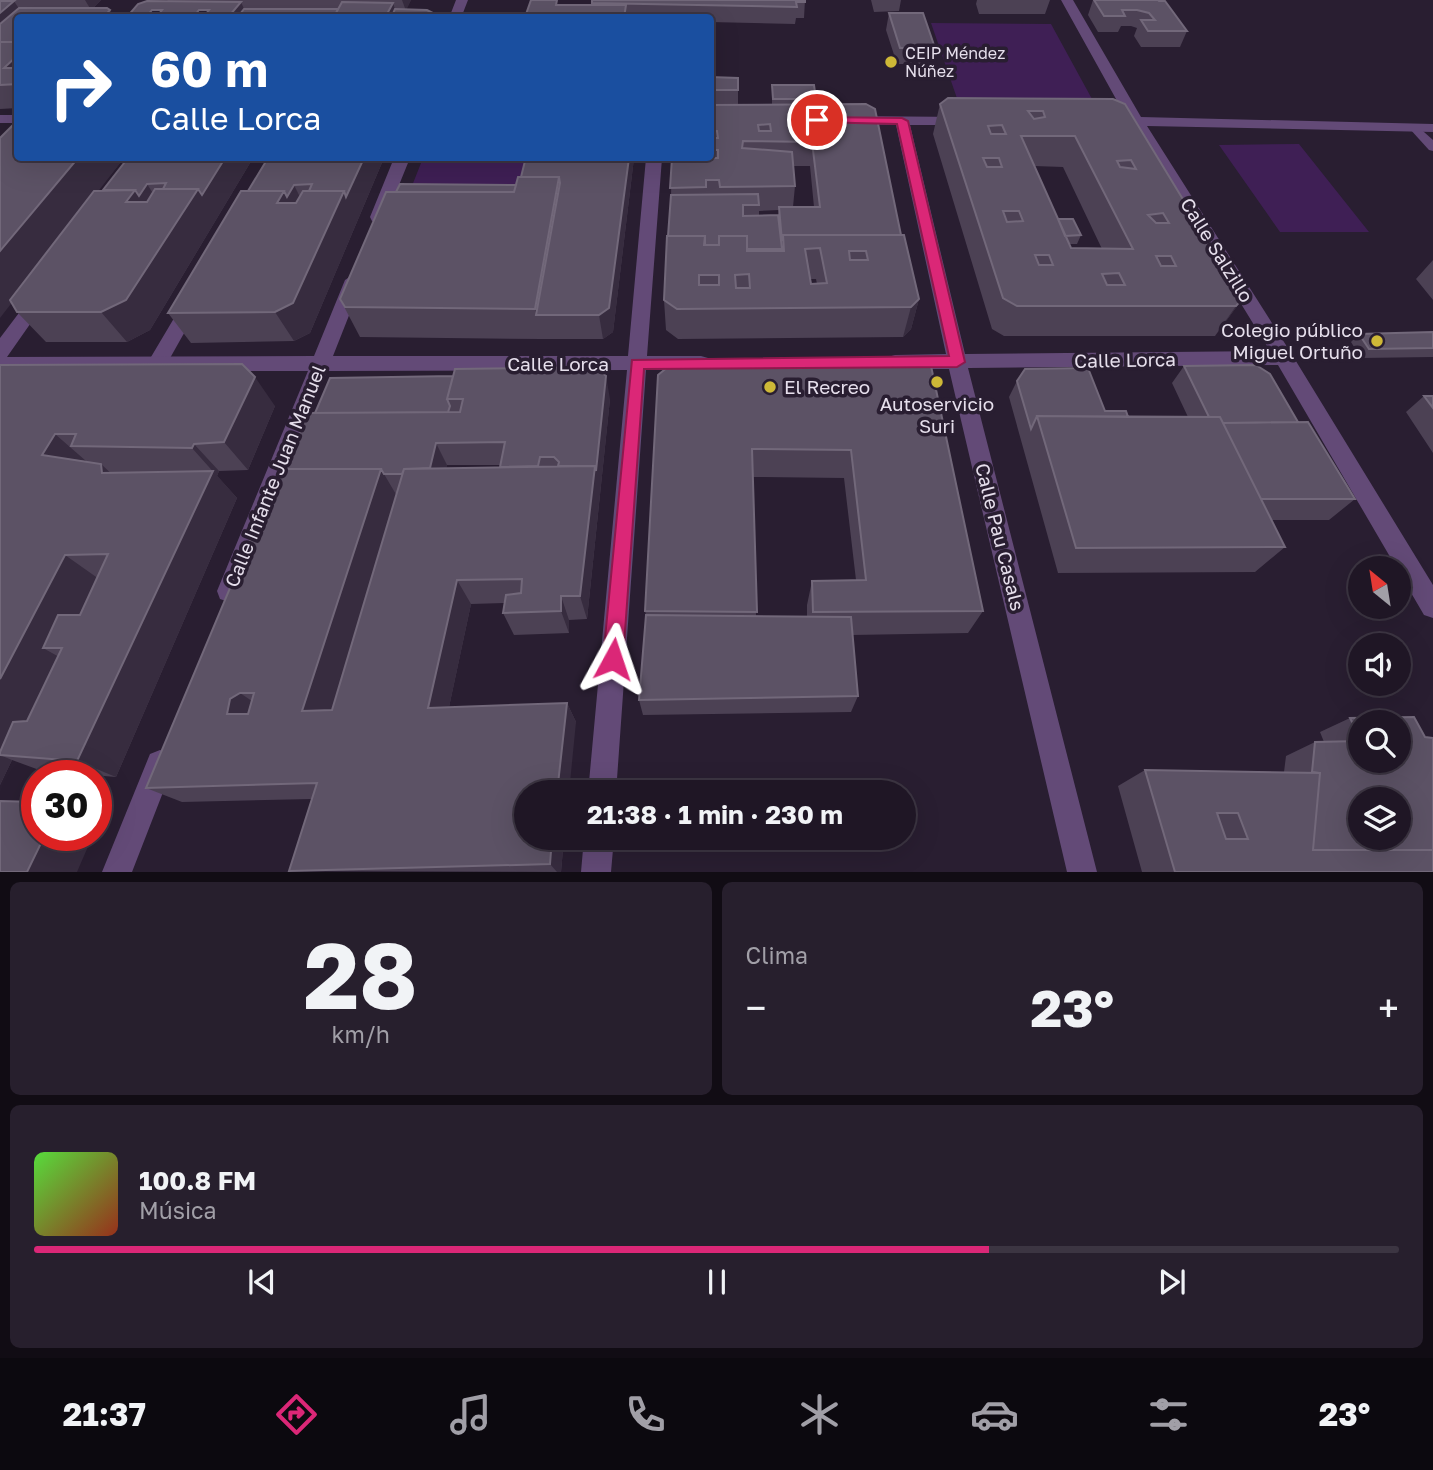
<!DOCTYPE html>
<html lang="es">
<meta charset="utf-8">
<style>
:root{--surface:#1f1625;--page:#271f2d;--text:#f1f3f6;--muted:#a19fa7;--line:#3c3542;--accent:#db2777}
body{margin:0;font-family:"Golos Text",sans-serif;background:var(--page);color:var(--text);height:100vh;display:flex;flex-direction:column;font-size:26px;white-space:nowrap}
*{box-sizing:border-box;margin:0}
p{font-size:23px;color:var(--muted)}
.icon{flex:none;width:38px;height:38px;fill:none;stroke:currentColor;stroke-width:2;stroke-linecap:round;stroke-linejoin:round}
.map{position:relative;height:872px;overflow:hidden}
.drawer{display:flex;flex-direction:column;gap:10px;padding:10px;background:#110c14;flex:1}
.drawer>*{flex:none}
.banner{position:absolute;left:14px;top:14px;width:700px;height:147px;border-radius:7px;box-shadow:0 7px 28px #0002,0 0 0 2px var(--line);background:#1a4fa0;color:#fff;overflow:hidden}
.needle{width:46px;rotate:330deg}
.fabs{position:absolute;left:1348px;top:556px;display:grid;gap:14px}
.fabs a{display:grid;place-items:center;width:63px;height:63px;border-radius:50%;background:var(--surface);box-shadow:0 7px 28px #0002,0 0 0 2px var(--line);font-size:35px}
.speed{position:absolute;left:21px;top:760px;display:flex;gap:14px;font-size:35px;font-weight:700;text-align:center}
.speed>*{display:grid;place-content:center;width:91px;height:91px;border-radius:50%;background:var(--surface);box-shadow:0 7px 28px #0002,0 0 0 2px var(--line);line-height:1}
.speed .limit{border:10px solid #d22;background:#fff;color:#111}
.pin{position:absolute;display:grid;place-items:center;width:60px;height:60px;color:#fff;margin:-30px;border:4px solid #fff;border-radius:50%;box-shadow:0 2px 7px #0007}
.me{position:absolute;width:77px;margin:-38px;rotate:5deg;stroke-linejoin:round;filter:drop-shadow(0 0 5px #0008)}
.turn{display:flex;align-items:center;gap:24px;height:147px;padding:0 21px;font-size:32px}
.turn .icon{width:91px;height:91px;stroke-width:2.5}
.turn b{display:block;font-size:49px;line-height:60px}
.big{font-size:52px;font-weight:700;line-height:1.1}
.drawer .card{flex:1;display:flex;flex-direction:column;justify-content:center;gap:10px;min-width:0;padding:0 24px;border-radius:10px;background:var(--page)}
.drawer .dial{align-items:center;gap:0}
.dial b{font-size:91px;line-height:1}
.song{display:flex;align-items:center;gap:21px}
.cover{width:84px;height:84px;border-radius:10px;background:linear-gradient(135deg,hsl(110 70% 55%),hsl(10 70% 35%))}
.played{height:7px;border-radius:4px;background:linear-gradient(90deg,var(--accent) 70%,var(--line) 70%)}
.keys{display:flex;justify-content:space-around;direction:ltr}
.heat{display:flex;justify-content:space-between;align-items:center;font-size:38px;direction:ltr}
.drawer .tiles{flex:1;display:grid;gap:10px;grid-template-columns:1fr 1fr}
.card:last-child{grid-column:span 2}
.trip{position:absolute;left:514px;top:780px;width:402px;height:70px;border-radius:35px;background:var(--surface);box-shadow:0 7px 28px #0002,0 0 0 2px var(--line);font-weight:700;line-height:70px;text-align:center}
.tab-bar{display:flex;height:112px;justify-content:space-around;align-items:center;background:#0c090f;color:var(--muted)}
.tab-bar .icon{width:49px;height:49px}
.tab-bar .active{color:var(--accent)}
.tab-bar b{font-size:32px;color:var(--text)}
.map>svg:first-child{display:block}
.green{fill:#3f1f55}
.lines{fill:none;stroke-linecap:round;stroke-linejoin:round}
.service{fill:#634a77;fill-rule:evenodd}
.pedestrian{fill:#634a77;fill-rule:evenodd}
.minor{fill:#634a77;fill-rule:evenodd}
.wall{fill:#4c4154;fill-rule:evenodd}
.shaded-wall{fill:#372c3f}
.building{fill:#5c5265;stroke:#72687a;stroke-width:2;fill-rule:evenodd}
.route{fill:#db2777;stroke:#8e194d;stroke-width:2}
.poi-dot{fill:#ceb837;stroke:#291e31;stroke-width:2.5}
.labels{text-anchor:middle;stroke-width:7;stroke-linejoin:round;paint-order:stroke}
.far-poi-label{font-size:16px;fill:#e6dfec;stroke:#291e31;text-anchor:start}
.street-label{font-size:19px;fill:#e6dfec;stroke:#291e31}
.poi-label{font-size:19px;fill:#e6dfec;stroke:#291e31;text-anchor:end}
</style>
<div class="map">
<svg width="1433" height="872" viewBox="0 0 1433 872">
<rect width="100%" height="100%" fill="#291e31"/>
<!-- green -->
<path class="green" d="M931 23 1051 24 1092 99 960 107Z
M1299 144 1369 232H1280L1219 145Z
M423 158H537L526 202 406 201Z"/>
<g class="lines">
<!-- service -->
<path class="service" d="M1415 124 1433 140V151L1429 150 1409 128Z"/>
<!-- pedestrian -->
<path class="pedestrian" d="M40 291 46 293 49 297 7 357 0 359V338L34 293Z
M192 297 198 298 201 303 165 367 158 369 151 367 148 362 151 357 186 298Z"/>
<!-- minor -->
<path class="minor" d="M456 0H468L461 18H449Z
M1061 0H1073L1141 117 1433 124V132L1147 126 1291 353 1433 585V618L1424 615 1278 365 968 368 1097 872H1067L949 369H895L888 367 885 362 888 357 895 355 946 354 896 125 849 124 842 120 849 116 964 117 971 121 964 125H910L965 354 1270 351 1132 126 1108 125 1101 121 1108 117H1126Z
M86 13 153 14 159 18 80 17Z
M0 115H18V123H0Z
M394 158H410L386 217 378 222 372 221 370 217Z
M646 158H662L647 356H701L708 358 711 363 708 368 701 370H646L616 793H588L627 370 327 371 241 591 238 599 229 602 220 599 217 591 308 371H0V357L314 356 345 280 354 274 363 280 333 356H628Z
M160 750 170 754 174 764 132 872H102L150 754Z
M584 838H614L611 872H581Z"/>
</g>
<!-- wall -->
<path class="wall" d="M0 0H101L93 8 110 10 114 18H18V108L0 109Z
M167 0H411L406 9 434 18H365L367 13H357L354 18H126L168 1ZM152 10H162L158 15H148ZM199 10H209L205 15H195Z
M805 0 804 18H796L795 24 710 22V18H512L525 17 560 5H592V3Z
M871 0H901L899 11 874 12Z
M977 0H1050L1045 14H979L976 4Z
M1093 0H1158L1187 31 1180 47H1141L1134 36 1137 28 1131 26H1121L1118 32H1098L1088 15Z
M889 13 935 48 932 64H897L886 30Z
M710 77 738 90V104H772V85L816 99 815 104 901 235 919 299 911 329 903 337 678 339 666 330 664 300 671 195 672 158H710ZM793 166H810L814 207H793L795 186ZM779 210 778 215H759V211ZM811 279H816L817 284H811Z
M1113 99 1243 298 1215 336H1004L992 329 933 134 940 104ZM1034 166 1063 167 1102 249 1071 248 1069 244H1077L1081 235 1058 219Z
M18 120 124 158 98 190H103L128 158H253L150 330 127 342H46L17 312Z
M268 158H384L310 333 294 341 191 343 168 313 248 191Z
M534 158H634L613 332 603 339H542L360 337 340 299 396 192 516 185 521 177 534 161Z
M1433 260V300L1416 279Z
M1433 332V357L1361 358 1351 342 1359 334Z
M918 359 983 611 968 633 852 635 858 696 851 712 643 715 639 700 646 615 645 611 658 375ZM753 477 844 478 856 580 812 581 807 605V617L756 616Z
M0 365 275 406 248 470 219 471 217 476 237 498 116 777 42 771 12 760 0 785Z
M1184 366 1298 422 1355 499 1329 520H1271L1285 547 1255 572 1058 573 1009 397 1017 381 1105 411 1128 417H1188L1172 383Z
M330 378 610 399 587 619 569 620V633L514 635 503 613 504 603 471 604 449 707 567 703 576 722 527 838H564L561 872 289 871 312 799 182 802 146 788 286 469 315 413ZM447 465H501L500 467 446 468Z
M1424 396H1433V453L1406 412Z
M1414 717 1425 737 1433 738V872H1142L1118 786 1145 770 1284 772 1286 756 1315 742H1324L1320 732 1350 718ZM1360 723H1398V761H1360ZM1360 800H1398V838H1360Z"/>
<!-- shaded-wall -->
<path class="shaded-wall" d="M85 0H101L91 10Z
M402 0H411L406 11Z
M14 1 25 18 0 51V13Z
M241 2 248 18H231L230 15Z
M393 3 398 18H388L387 14Z
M110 10 114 18H103Z
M0 52 18 55V84L0 80Z
M78 158H124L0 318V251Z
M225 158H253L150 330 127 342 101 312 198 189Z
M364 158H384L310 333 294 341 275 312 344 191Z
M629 158H634L613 332 603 339 599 315Z
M559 177 564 207 536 315 535 309Z
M147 184 163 209 126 202 135 190Z
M294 185 306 209 277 203 284 191Z
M1243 298 1221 328 1215 336 1236 306Z
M919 299 911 329 903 337 911 307Z
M606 376 610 399 587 619 580 596Z
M255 377 275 406 248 470 224 442Z
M55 434 86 461 42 455Z
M436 443 447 465 439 496 428 474Z
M194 444 219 471 217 476 192 448Z
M101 464 131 492 102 473Z
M381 469 397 496 327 730 302 711Z
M213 471 237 498 116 777 77 761Z
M65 555 99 579 62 648H43L61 658 14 756 0 755V679Z
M457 580 471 604 445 726 428 708Z
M561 596 569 620V633L561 611Z
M240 693 268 712 227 714 230 699Z
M567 703 576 722 569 793H557Z
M0 755 12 760 0 785Z
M96 815 101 817 96 828Z
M45 835H93L77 872H27Z
M552 838H564L561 872H557L550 864Z"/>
<!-- building -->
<path class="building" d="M531 0H557L556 5H626L624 18H512L525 17Z
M592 0H805V2H796L797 7 592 3Z
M1094 0H1158L1159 1H1165L1187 31H1148L1141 20H1155L1149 13 1137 10H1122L1125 16H1104Z
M0 1H14L0 13Z
M147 1 241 2 230 15H220L219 18H126L138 4ZM152 10H162L158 15H148ZM199 10H209L205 15H195Z
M342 2 393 3 387 14H377L375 18H365L367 13H357L354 18H344L347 13H336Z
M19 8H107L110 10 103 18H18V42H0V24Z
M244 9H338L336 13 337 18H237Z
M395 9 427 10 433 13 431 18H391Z
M889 13H923L935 48H900Z
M0 42H18V55L4 68H12L18 63V84L0 85Z
M710 77 738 78V90H710Z
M772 85H814L816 99H773Z
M948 98 1113 99 1125 104 1243 298 1236 306H1017L1003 298 940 104ZM1028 111H1043L1045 117 1034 119ZM1002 125 1006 134H991L988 126ZM1021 136H1075L1133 249 1071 248ZM983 158H999L1002 167H987ZM1131 160 1136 169 1120 167 1117 161ZM1003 211H1019L1023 221 1007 222ZM1163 213 1169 223H1156L1148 215ZM1035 255H1049L1053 265H1039ZM1156 256H1171L1176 266H1161ZM1119 273 1125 285H1107L1102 274Z
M866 104 875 109 901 235H783L782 241 779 207H820L812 142 743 141 742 148 792 152 795 186 720 187 719 180H706V187L670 188 672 158H718V150H710V138H718L717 131H710V105ZM770 124 771 131H759L758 125Z
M18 120V158H78L0 251V138Z
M128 158H225L202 195 198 189H163L166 183 147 184 139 196 135 190H103Z
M268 158H313L319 159 322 158H364L346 197 344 191H309L312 184 294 185 287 197 284 191H248Z
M545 158H629L609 308 599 315H536L560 183 559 177H521L525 161H544Z
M518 177H559L535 309 345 307 340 299 386 192H514Z
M400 184 516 185 514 192H396Z
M155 189H198L126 300 101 312H17L10 300 94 191 135 190 126 202H147Z
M241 191H284L277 203H296L303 191H344L293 303 275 312 168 313Z
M758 194 759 205H743V216L778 215 782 249H747V236H719V245H705V236H668L671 195Z
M1058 219H1073L1081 235 1065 236Z
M783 235H904L919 299 911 307 677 309 664 300 667 236H705L704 245H719V236H747V251H784ZM820 248 827 283 811 284 805 249ZM849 251H866L868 260H850ZM749 274 750 288H736L735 275ZM699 275H719V285H699Z
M1433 332V348L1369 349 1359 334Z
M918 359 931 366 983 611 813 612 812 581 866 580 851 450 752 449 757 612 645 611 658 375 674 362Z
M242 364 255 377 224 442 194 444 192 448 71 446 76 434H55L42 455 101 464 102 473 213 471 77 761 0 755V752L13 722 27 721 62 648H43L58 615H80L108 554 65 555 0 679V365Z
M1256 365 1270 374 1298 422 1223 423 1220 417H1209L1184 366Z
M596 367 606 376 596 471 595 466H558L559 462 554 457H540L538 466 500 467 505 442 436 443 430 468 404 469 402 474H384L381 469H286L308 413 460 412 463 399H447L455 369Z
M1088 368 1105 411H1126L1128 417 1037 416 1031 429 1017 381 1025 369Z
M453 376 447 399 450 406 448 412 315 413 330 378Z
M1424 396H1433V408Z
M1037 416 1220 417 1285 547 1076 548Z
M1308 422 1355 499H1261L1223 423Z
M595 466 580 596H561V611L503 613 506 595 521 593 522 579 457 580 428 708 567 703 557 793H527V838H552L550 864 289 871 317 783 146 788 280 469H381L302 711 332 710 404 469ZM240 693H254L248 714H227L230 699Z
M646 615 851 617 858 696 639 700Z
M1414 717 1425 737 1433 738V850H1313L1320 773 1312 772 1315 742 1360 741V761H1398V723H1360V738L1350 718ZM1360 800H1398V838H1360Z
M1145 770 1320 773 1313 850H1433V872H1175ZM1217 813H1238L1248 839H1226Z
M0 801 37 802V835H45L27 872H0Z"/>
<!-- route -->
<path class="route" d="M817 117 902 118 908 121 965 362 957 367 644 369 623 659 620 665 613 668 606 665 603 659 632 360 949 356 897 124 813 122 811 120Z"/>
<!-- markers -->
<g class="poi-dot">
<circle cx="891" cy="62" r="7"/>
<circle cx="1377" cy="341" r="7"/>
<circle cx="937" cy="382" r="7"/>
<circle cx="770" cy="387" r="7"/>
</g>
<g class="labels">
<!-- far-poi labels -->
<g class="far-poi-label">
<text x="905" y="59">CEIP Méndez<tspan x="905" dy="18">Núñez</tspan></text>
</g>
<!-- street labels -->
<g class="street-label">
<text transform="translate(1217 250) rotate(58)" y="7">Calle Salzillo</text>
<text transform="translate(1125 360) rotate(-1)" y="7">Calle Lorca</text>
<text x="558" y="371">Calle Lorca</text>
<text transform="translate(275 476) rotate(-68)" y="7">Calle Infante Juan Manuel</text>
<text transform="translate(1000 537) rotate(76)" y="7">Calle Pau Casals</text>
</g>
<!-- poi labels -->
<g class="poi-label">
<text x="1363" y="337">Colegio público<tspan x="1363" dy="22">Miguel Ortuño</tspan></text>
<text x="784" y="394" text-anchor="start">El Recreo</text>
<text x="937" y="411" text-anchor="middle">Autoservicio<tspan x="937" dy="22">Suri</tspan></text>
</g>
</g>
</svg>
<div class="fabs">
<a><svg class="needle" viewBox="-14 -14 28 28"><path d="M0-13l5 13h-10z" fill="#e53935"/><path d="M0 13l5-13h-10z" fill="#a19fa7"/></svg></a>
<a><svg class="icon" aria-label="sound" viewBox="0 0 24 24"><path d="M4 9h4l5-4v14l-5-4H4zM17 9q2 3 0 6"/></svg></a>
<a><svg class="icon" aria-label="search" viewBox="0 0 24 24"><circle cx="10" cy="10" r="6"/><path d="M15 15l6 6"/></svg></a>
<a><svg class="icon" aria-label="layers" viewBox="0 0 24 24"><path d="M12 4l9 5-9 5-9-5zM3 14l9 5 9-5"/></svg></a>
</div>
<div class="speed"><div class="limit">30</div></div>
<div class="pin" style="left:817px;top:120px;background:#d93025"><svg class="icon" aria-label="arrive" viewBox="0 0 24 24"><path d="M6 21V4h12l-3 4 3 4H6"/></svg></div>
<svg class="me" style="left:613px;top:659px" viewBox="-20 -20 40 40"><path d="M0-17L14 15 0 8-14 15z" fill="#db2777" stroke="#fff" stroke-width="4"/></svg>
<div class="trip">21:38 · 1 min · 230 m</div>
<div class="banner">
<div class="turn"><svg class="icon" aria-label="right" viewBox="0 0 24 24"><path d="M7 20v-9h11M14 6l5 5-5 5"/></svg><div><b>60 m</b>Calle Lorca</div></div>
</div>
</div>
<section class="drawer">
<div class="tiles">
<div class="card dial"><b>28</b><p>km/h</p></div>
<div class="card"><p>Clima</p>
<div class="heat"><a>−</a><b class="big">23°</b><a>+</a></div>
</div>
<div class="card">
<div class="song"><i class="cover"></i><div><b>100.8 FM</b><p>Música</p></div></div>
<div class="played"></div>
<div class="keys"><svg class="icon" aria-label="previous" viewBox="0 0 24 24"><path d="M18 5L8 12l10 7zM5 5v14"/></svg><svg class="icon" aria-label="pause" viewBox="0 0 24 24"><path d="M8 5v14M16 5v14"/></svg><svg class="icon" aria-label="next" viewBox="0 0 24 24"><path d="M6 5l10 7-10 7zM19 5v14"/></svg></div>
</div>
</div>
</section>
<nav class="tab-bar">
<b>21:37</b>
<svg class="icon active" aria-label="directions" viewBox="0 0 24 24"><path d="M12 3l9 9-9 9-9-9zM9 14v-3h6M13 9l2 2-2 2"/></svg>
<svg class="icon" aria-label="music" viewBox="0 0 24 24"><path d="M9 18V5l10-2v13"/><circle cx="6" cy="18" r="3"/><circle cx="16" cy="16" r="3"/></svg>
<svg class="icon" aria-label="phone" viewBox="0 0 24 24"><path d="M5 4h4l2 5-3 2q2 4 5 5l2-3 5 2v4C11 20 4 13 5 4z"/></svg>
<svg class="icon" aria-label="climate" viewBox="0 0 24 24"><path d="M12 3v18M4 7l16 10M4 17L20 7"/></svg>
<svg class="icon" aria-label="car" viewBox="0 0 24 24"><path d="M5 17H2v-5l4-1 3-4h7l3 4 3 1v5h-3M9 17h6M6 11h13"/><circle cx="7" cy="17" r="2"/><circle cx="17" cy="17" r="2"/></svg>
<svg class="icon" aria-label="filters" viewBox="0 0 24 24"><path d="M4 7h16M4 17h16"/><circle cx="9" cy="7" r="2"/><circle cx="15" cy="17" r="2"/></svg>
<b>23°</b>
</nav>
